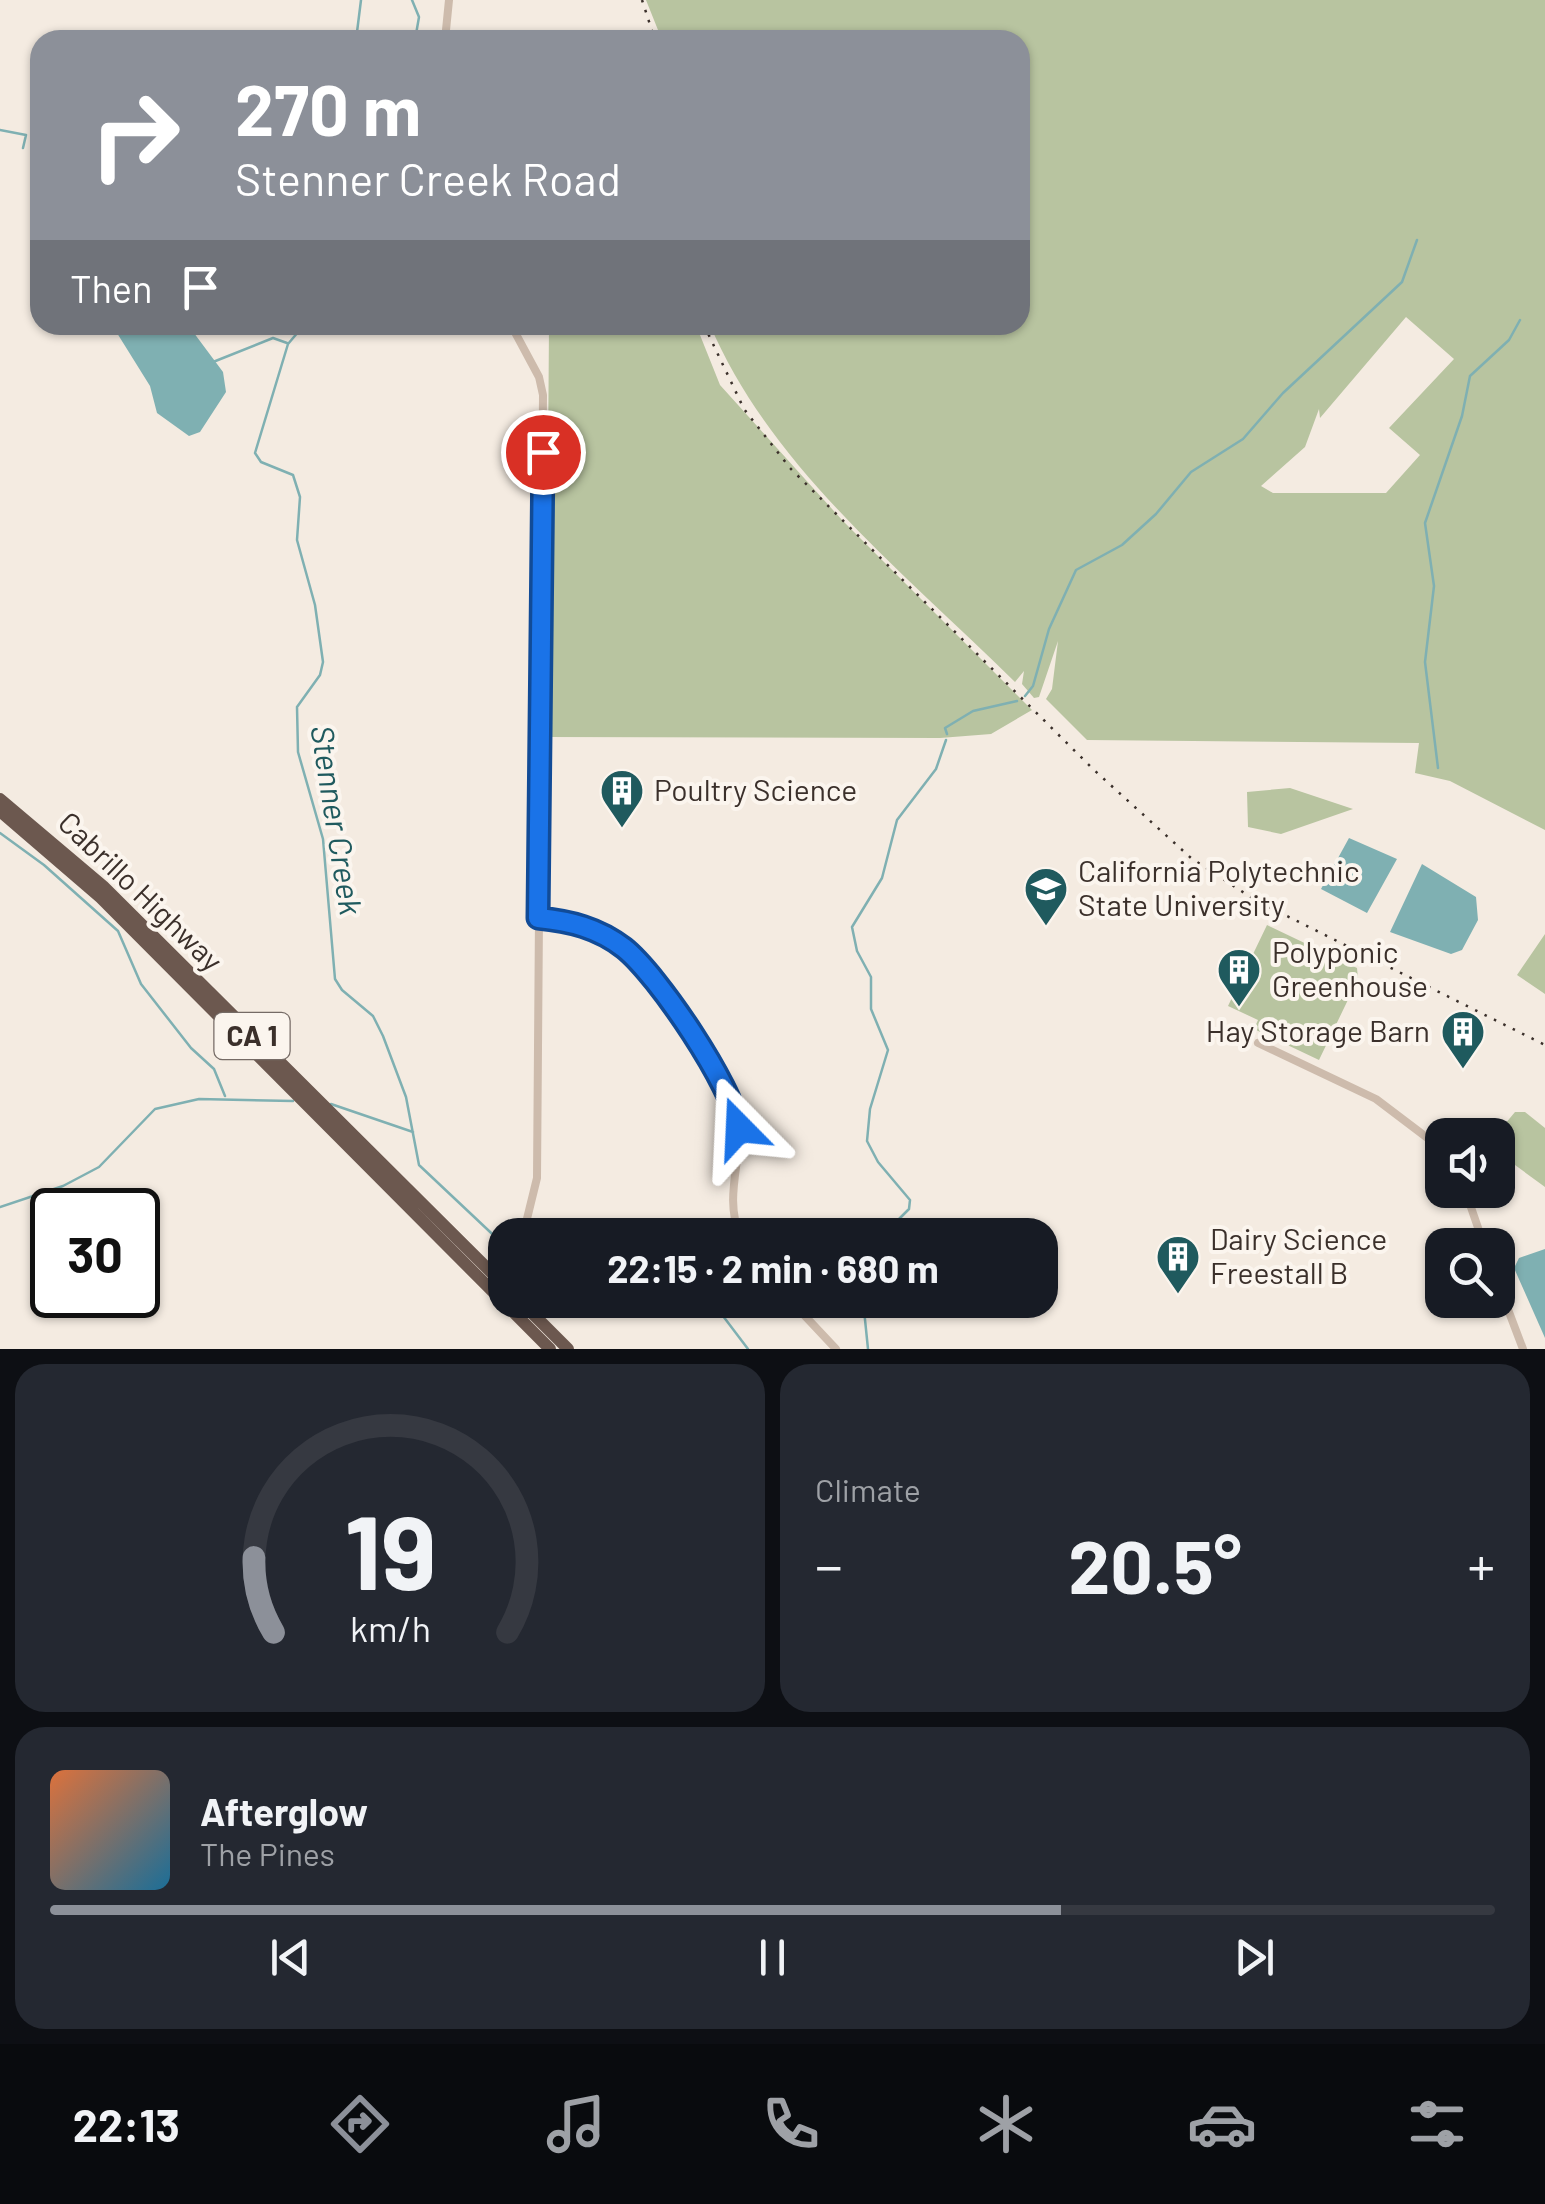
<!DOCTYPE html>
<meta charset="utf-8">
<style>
:root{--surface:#171b24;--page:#242831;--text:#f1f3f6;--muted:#9ea1a6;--line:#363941;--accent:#8c9099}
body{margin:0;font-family:Barlow,sans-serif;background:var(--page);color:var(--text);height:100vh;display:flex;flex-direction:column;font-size:38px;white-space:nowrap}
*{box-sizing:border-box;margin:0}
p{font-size:32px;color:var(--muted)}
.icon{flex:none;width:55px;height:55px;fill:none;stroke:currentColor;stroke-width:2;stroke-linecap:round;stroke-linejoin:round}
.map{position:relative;height:1349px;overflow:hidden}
.side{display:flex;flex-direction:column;gap:15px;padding:15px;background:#0d0f14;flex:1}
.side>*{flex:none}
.top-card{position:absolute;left:30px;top:30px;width:1000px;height:305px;border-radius:30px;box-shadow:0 2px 8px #0004;background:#8c9099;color:#fff;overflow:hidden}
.controls{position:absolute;left:1425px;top:1118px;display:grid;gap:20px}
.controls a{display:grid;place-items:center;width:90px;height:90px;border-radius:20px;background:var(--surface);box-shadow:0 2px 8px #0004;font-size:50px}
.speed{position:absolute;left:30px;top:1188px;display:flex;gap:20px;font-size:50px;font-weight:700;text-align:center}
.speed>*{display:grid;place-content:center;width:130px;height:130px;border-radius:50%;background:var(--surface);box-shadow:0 2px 8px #0004;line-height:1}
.speed .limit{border:5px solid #111;border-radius:15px;background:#fff;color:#111}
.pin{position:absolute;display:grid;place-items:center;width:85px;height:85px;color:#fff;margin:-42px;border:5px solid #fff;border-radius:50%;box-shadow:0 2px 10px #0007}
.me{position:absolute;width:110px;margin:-55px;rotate:339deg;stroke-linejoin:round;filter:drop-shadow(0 0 8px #0008)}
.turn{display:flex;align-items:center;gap:35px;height:210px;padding:0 40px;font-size:45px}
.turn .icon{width:130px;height:130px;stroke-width:2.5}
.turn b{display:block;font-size:70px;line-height:85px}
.then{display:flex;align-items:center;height:95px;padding:0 40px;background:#0003;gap:20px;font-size:38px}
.big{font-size:75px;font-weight:700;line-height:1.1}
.side .card{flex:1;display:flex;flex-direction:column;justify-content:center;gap:15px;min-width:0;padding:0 35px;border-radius:30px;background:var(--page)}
.side .dial{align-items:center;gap:0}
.dial svg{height:260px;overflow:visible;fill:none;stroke:var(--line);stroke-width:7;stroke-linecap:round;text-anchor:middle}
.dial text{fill:var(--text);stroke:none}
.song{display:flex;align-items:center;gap:30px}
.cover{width:120px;height:120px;border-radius:15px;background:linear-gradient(135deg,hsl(20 70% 55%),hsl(200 70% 35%))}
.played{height:10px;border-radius:5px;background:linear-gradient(90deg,var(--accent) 70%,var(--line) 70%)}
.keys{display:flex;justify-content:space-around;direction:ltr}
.heat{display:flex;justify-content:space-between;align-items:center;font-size:55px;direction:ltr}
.side .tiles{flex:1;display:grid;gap:15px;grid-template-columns:1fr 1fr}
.card:last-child{grid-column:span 2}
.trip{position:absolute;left:488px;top:1218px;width:570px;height:100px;border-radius:30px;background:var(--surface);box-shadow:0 2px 8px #0004;font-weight:700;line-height:100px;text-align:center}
.dock{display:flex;height:160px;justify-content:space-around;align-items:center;background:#090b0e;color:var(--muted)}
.dock .icon{width:70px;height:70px}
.dock .active{color:var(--accent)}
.dock b{font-size:45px;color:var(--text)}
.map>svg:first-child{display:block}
.green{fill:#b8c4a0;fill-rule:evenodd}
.water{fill:#7fb0b2}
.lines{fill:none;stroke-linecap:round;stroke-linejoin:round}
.stream{stroke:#7fb0b2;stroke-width:2.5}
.minor{stroke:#cdbbac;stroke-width:8}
.trunk{stroke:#6c584f;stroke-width:12}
.rail{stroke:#3b302b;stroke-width:2.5;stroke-dasharray:2.5 8;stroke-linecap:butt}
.route-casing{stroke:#114b97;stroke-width:25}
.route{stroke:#1a73e8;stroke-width:18}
.labels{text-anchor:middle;stroke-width:8;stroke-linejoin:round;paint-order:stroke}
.shield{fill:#fbf5ee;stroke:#756b66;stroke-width:2.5}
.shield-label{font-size:28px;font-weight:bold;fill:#3b302b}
.poi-label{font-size:30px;fill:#3b302b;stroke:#fbf5ee;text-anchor:start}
.street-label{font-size:30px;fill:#3b302b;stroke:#fbf5ee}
.water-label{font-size:32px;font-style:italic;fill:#1f5a5e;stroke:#fbf5ee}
</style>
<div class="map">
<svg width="1545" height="1349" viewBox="0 0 1545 1349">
<rect width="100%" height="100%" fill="#f4ebe1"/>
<!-- green -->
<path class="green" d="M646 0H1545V830L1450 781 1415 773 1419 743 1087 740 1046 699 1052 689 1058 641 1039 697 1034 698 1022 684 1024 671 1015 682C906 574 771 468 710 325H1020V40H662ZM1406 317 1454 359 1389 428 1420 455 1386 493H1273L1261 486 1305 447 1319 409 1320 418Z
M549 325H696L720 385 842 520 1032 710 991 734 940 738 546 737Z
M1290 788 1353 809 1281 834 1248 827 1247 792Z
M1267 925 1357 968 1358 979 1319 1060 1254 1029 1258 1020 1228 1006Z
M1545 934V994L1517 975Z
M1515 1112H1525L1545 1128V1187L1504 1157 1500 1130Z"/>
<!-- water -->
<path class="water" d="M112 325H188L223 372 226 392 200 432 189 436 157 413 150 386Z
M1349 838 1397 859 1367 913 1321 889Z
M1422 864 1476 897 1478 920 1462 950 1451 954 1390 932Z
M1545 1249V1338L1514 1268 1519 1258Z"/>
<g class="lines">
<!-- stream -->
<path class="stream" d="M412 0 419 17 415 40
M356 40 361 0
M0 130 26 135 23 148
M304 325 288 344 255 453 261 462 293 475 300 497 297 540 315 605 323 662 320 675 297 707 298 752 323 839 335 979 342 990 373 1016 383 1036 406 1097 419 1165 505 1246
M213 362 273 338 287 343
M1025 696 1033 686 1049 629 1076 570 1122 545 1156 514 1191 472 1243 439 1283 393 1402 282 1417 240
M947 734 945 728 973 711 1017 701
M1438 768 1425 662 1434 586 1425 523 1462 416 1470 376 1509 340 1520 320
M0 833 44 865 118 931 141 984 191 1048 214 1069 225 1096
M331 1104 413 1132
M0 1207 63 1186 99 1167 155 1109 199 1099 293 1101
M883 1235 909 1209 910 1200 878 1162 867 1141 870 1109 888 1050 871 1009V977L857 951 852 927 882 878 897 820 936 769 946 740
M687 1300 723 1316 748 1349
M863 1300 868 1349"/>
<!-- minor -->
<path class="minor" d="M445 40 449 0
M511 325 539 377 543 395 537 1178 523 1235
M538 918C627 927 654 978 698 1047 711 1067 732 1089 737 1113 746 1154 722 1194 740 1235
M1258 1043 1376 1099 1442 1149
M1465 1190 1484 1245
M1498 1283 1523 1349
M790 1300 836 1349"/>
<!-- trunk -->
<path class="trunk" d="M0 799 103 886 505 1286
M0 811 101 898 550 1349
M519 1300 568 1349"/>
<!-- rail -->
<path class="rail" d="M642 0 655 40
M704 325 744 409 790 468 1094 770 1191 858 1255 900 1545 1045"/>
</g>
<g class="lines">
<defs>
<path id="route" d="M543 452 538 918C570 921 598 928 624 948 658 975 733 1087 739 1128"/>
</defs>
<!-- route casing -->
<use href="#route" class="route-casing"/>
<!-- route -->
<use href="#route" class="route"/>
</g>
<!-- icons -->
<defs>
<symbol id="building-pin" viewBox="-11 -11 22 30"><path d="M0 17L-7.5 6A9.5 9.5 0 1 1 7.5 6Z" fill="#1f5a5e" stroke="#fbf5ee"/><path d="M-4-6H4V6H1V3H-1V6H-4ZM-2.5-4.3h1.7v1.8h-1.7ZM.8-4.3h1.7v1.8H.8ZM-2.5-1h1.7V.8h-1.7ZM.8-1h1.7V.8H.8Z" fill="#fff"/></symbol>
<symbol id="university-pin" viewBox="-11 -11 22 30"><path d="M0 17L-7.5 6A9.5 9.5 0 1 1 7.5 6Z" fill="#1f5a5e" stroke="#fbf5ee"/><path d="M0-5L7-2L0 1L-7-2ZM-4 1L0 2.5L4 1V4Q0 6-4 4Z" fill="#fff"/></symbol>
</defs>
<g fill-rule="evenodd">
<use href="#building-pin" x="597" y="766" width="50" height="68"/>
<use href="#university-pin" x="1021" y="864" width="50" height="68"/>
<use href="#building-pin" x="1214" y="945" width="50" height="68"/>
<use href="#building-pin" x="1438" y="1007" width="50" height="68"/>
<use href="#building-pin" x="1153" y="1232" width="50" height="68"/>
</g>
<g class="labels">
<!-- shield labels -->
<rect class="shield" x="214.5" y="1013" width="75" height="46" rx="8"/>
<g class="shield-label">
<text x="252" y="1046">CA 1</text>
</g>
<!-- poi labels -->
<g class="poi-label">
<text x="654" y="801">Poultry Science</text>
<text x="1078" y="882">California Polytechnic<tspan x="1078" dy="34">State University</tspan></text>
<text x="1272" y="963">Polyponic<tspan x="1272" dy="34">Greenhouse</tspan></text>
<text x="1430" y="1042" text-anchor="end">Hay Storage Barn</text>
<text x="1210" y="1250">Dairy Science<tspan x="1210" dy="34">Freestall B</tspan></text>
</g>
<!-- street labels -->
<g class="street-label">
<text transform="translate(140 892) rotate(44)" y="10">Cabrillo Highway</text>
</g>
<!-- water labels -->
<g class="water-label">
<text transform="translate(336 820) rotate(81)" y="11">Stenner Creek</text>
</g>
</g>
</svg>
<div class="controls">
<a><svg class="icon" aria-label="sound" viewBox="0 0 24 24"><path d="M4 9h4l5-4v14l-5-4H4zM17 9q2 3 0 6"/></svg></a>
<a><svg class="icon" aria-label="search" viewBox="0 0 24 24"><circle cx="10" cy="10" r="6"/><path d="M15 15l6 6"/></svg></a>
</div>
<div class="speed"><div class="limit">30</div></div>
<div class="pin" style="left:543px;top:452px;background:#d93025"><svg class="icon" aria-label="arrive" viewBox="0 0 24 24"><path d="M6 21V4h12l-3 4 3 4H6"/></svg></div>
<svg class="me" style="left:739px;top:1128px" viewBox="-20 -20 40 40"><path d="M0-17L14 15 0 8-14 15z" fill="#1a73e8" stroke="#fff" stroke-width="4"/></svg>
<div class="trip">22:15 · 2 min · 680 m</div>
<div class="top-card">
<div class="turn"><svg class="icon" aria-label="right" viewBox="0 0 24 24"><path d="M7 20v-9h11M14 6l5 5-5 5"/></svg><div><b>270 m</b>Stenner Creek Road</div></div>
<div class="then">Then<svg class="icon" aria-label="arrive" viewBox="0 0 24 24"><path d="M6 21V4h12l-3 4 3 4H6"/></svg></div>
</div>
</div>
<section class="side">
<div class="tiles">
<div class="card dial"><svg viewBox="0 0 100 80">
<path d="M14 69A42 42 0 1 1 86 69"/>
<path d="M14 69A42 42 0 0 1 8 46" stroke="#8c9099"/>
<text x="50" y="56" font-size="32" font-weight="700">19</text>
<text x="50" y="72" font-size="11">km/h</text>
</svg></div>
<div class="card"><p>Climate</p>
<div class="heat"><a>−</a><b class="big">20.5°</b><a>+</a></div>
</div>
<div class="card">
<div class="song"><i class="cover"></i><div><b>Afterglow</b><p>The Pines</p></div></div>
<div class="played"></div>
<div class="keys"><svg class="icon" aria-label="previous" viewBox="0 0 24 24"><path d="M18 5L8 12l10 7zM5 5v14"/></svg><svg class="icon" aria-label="pause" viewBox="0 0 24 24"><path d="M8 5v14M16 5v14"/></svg><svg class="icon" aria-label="next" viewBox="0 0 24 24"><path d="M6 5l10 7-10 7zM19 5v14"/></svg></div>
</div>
</div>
</section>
<nav class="dock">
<b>22:13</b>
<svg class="icon active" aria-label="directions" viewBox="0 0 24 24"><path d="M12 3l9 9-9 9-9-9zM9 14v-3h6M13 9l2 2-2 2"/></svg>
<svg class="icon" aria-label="music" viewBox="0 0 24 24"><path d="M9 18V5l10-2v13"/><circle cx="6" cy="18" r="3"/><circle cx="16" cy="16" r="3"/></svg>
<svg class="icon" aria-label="phone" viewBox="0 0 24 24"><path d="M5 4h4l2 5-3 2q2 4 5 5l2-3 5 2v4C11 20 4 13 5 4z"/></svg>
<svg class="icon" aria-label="climate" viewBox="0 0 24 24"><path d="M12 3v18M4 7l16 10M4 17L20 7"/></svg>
<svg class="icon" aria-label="car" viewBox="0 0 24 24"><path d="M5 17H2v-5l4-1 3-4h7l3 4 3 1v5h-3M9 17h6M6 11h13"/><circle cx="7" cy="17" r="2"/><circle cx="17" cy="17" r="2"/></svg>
<svg class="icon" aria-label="filters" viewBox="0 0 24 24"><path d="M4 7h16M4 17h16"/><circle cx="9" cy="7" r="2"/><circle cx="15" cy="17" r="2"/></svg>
</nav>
